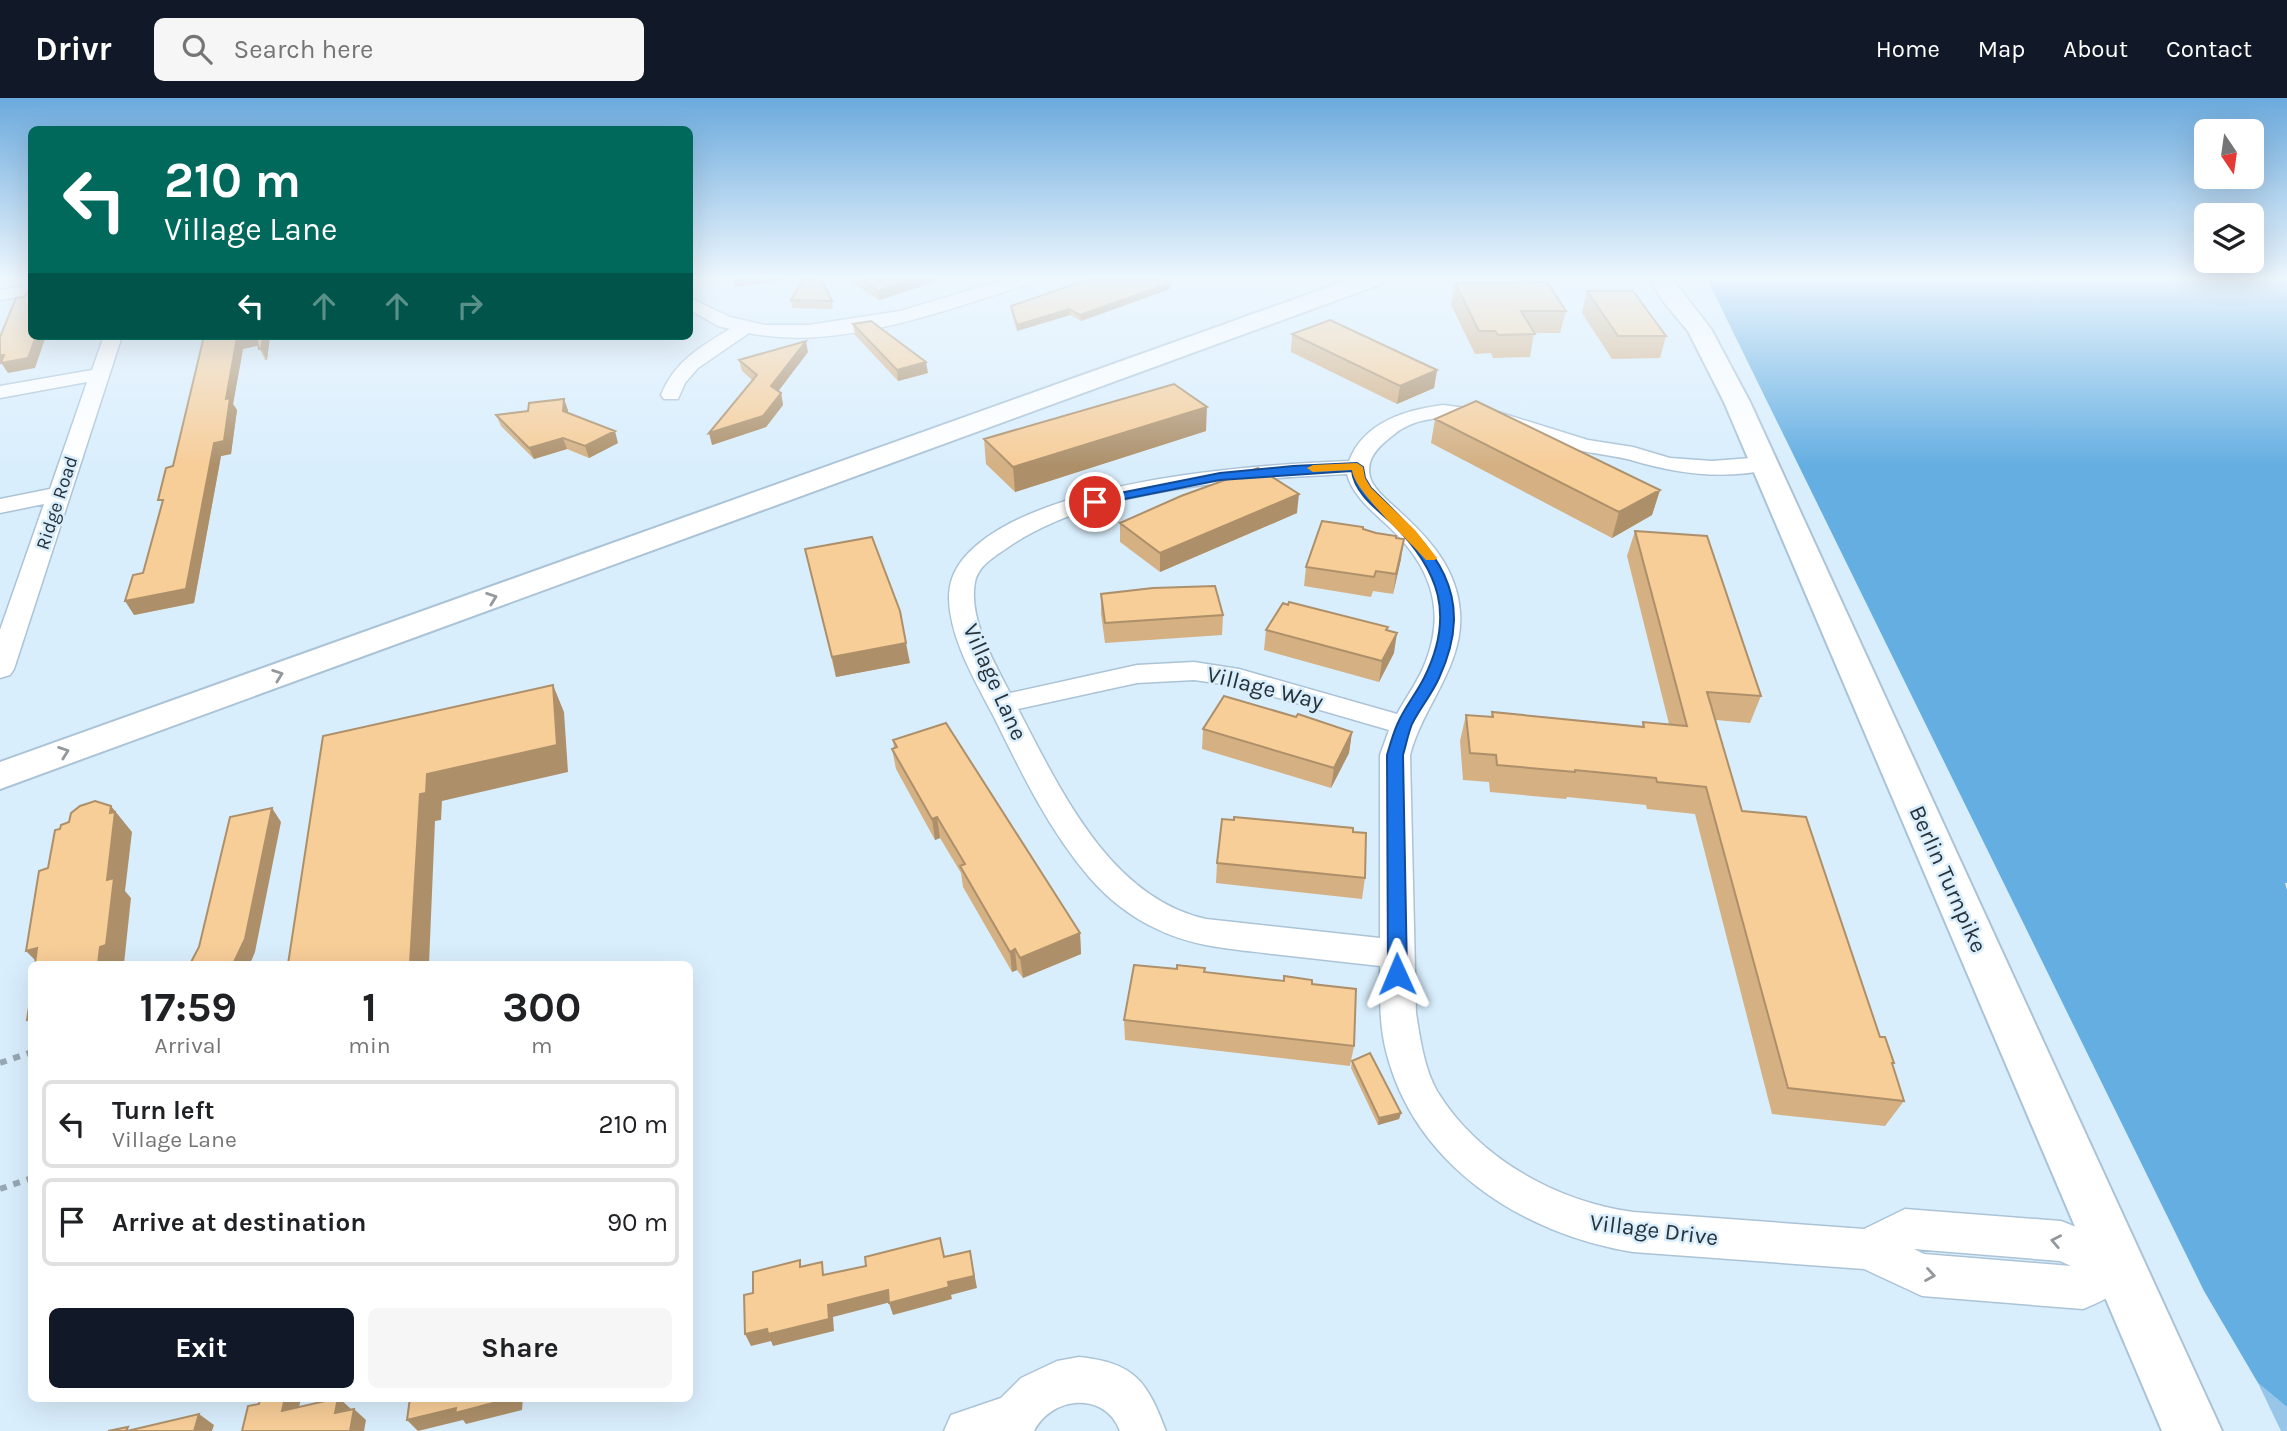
<!DOCTYPE html>
<html lang="en">
<head>
<meta charset="utf-8">
<style>
	body { margin:0; font-family:Karla,sans-serif; background:#f6f6f6; color:#202124; height:100vh; display:flex; flex-direction:column; font-size:26px; white-space:nowrap }
	* { box-sizing:border-box; margin:0 }
	p { font-size:23px; color:#757577 }
	.icon { flex:none; width:38px; height:38px; fill:none; stroke:currentColor; stroke-width:2; stroke-linecap:round; stroke-linejoin:round }
	.map { position:relative; flex:1; overflow:hidden }
	.details { position:absolute; left:28px; top:863px; width:665px; height:441px; display:flex; flex-direction:column; background:#fff; border-radius:10px; box-shadow:0 7px 28px #0002 }
	.details>* { flex:none }
	.top-card { position:absolute; left:28px; top:28px; width:665px; height:214px; border-radius:10px; box-shadow:0 7px 28px #0002; background:#00695c; color:#fff; overflow:hidden }
	.needle { width:46px; rotate:167deg }
	.fabs { position:absolute; left:2194px; top:21px; display:grid; gap:14px }
	.fabs a { display:grid; place-items:center; width:70px; height:70px; border-radius:10px; background:#fff; box-shadow:0 7px 28px #0002; font-size:35px }
	.pin { position:absolute; display:grid; place-items:center; width:60px; height:60px; color:#fff; margin:-30px; border:4px solid #fff; border-radius:50%; box-shadow:0 2px 7px #0007 }
	.me { position:absolute; width:77px; margin:-38px; rotate:359deg; stroke-linejoin:round; filter:drop-shadow(0 0 5px #0008) }
	.turn { display:flex; align-items:center; gap:24px; height:147px; padding:0 21px; font-size:32px }
	.turn .icon { width:91px; height:91px; stroke-width:2.5 }
	.turn b { display:block; font-size:49px; line-height:60px }
	.lanes { display:flex; align-items:center; height:66px; padding:0 21px; background:#0003; justify-content:center; gap:35px; direction:ltr }
	.lanes .off { opacity:.35 }
	.eta { display:flex; justify-content:space-evenly; align-items:center; height:119px; text-align:center }
	.eta b { font-size:42px; font-weight:700; line-height:49px }
	.button { display:flex; gap:14px; margin-top:auto; padding:14px 21px }
	.button a { flex:1; height:80px; border-radius:10px; background:#111827; color:#fff; font-size:28px; font-weight:700; line-height:80px; text-align:center }
	.button a+a { background:#f6f6f6; color:#202124 }
	ul { padding:0; list-style:none }
	li { display:flex; align-items:center; gap:21px; height:88px; margin:0 14px 10px; padding:0 7px; border:4px solid #e0e0e0; border-radius:10px }
	li div { flex:1 }
	li b { display:block; font-size:26px }
	li em { font-style:normal }
	header { display:flex; align-items:center; gap:42px; box-sizing:border-box; height:98px; padding:0 35px; background:#111827; color:#fff }
	header strong { font-size:33px }
	nav { display:flex; gap:38px; margin-inline-start:auto; font-size:24px }
	.search { width:490px; height:63px; background:#f6f6f6; display:flex; align-items:center; gap:18px; box-sizing:border-box; padding:0 24px; border-radius:10px; color:#757577; font-size:26px }
	.map>svg:first-child { display:block }
</style>
</head>
<body>
<header>
<strong>Drivr</strong>
<div class="search"><svg class="icon" aria-label="search" viewBox="0 0 24 24"><circle cx="10" cy="10" r="6"/><path d="M15 15l6 6"/></svg>Search here</div>
<nav><a>Home</a><a>Map</a><a>About</a><a>Contact</a></nav>
</header>
<div class="map">
<svg width="2287" height="1333" viewBox="0 0 2287 1333">
	<rect width="100%" height="100%" fill="#d9eefd"/>
	<!-- green -->
	<path fill="#97c6e8" d="M2258,1285l29,24v24h-6z"/>
	<!-- forest -->
	<path fill="#64aee1" d="M1707,181h580v604h-2l2,7v517l-29,-24 -54,-92z"/>
	<g fill="none" stroke-linecap="round" stroke-linejoin="round">
		<defs>
			<path id="minor" d="M1007,181h28l-3,4c-84,26 -194,69 -283,50l-51,35 -13,15 -7,16h-14l-3,-4c13,-33 40,-49 69,-66l-12,-3 -28,-16v-12l40,19 35,8h44l91,-14z
				M32,187v10l-32,5v-10z
				M104,238h18l-108,333 -4,6 -10,3v-48l44,-126 -44,9v-14l50,-10 37,-107 -87,16v-12l92,-16z
				M1443,307l55,7 90,28 45,7 37,11 42,3 52,-4 8,2 3,5 -3,5c-48,11 -95,5 -141,-9 -18,-5 -38,-6 -57,-11 -32,-9 -63,-22 -96,-28 -29,-6 -63,-5 -86,15 -14,11 -28,24 -21,44 5,12 19,22 28,31 31,28 58,58 61,101 4,54 -37,93 -50,143l6,258c4,25 8,55 21,78 42,68 119,110 196,121l231,17 41,-20 156,12 73,29 6,15c-9,23 -35,35 -57,44l-161,-13 -58,-27 -231,-17c-111,-18 -219,-87 -247,-201 -7,-28 -6,-57 -6,-85 -36,-4 -72,-8 -107,-12 -40,-5 -80,-7 -116,-25 -26,-12 -49,-30 -68,-52 -40,-47 -67,-103 -94,-158 -18,-35 -45,-79 -46,-120 0,-16 4,-27 14,-40 66,-79 287,-94 386,-98 15,-39 56,-51 94,-56zM1347,376c5,21 25,37 40,51 41,38 60,81 39,136 -7,19 -19,35 -29,53l-158,-45 -45,-7 -57,3 -127,28c-16,-31 -42,-75 -35,-111 3,-16 19,-25 32,-34 87,-61 236,-69 340,-74zM1194,582l43,6 152,44 -9,25v183l-174,-19c-97,-22 -146,-130 -188,-210l119,-26zM1914,1151l146,12 11,5 -147,-12z
				M1079,1259c56,6 68,24 87,74h-46c-15,-40 -68,-35 -86,0h-90l7,-16 50,-17 20,-20 36,-17z"/>
			<path id="major" d="M1650,181h22l39,50 39,73 472,1029h-60l-438,-1029 -36,-71 -25,-30z"/>
			<path id="highway" d="M1351,181h33l-3,5 -1381,505v-27z"/>
		</defs>
		<!-- minor casing -->
		<use href="#minor" stroke="#abc3d6" stroke-width="3"/>
		<!-- major casing -->
		<use href="#major" stroke="#abc3d6" stroke-width="4"/>
		<!-- highway casing -->
		<use href="#highway" stroke="#abc3d6" stroke-width="4"/>
		<!-- path -->
		<path stroke="#97a7b3" stroke-width="6" stroke-dasharray="7 7" stroke-linecap="butt" d="M0,965l32,-11
			M0,1091l32,-11"/>
		<!-- minor -->
		<use href="#minor" fill="#fff" fill-rule="evenodd"/>
		<!-- major -->
		<use href="#major" fill="#fff" fill-rule="evenodd"/>
		<!-- highway -->
		<use href="#highway" fill="#fff" fill-rule="evenodd"/>
	</g>
	<!-- wall -->
	<path fill="#d4b083" d="M851,181h93l-65,21 -28,-18z
		M1170,185v6l-89,32 -11,-6 -53,16 -6,-20v-5z
		M1455,185l111,28 -6,22h-26l-4,24 -37,1 -2,-5 -16,1 -24,-49z
		M1587,193l79,45 -6,22 -48,1 -30,-46z
		M791,202l41,1 1,8 -41,-1z
		M853,226l75,49 -30,8 -43,-46z
		M1292,236l145,36 -3,18 -37,16 -106,-52z
		M204,238h66l-3,24h-2l-7,-15 -15,4 -10,55 4,6 -6,44 -10,2 -27,147 -60,12 9,-42 30,-107z
		M808,254l-30,39 3,2 2,12 -17,22 -54,18 40,-65 -10,-9 -3,-11z
		M568,312v3l50,30 -29,15 -22,-9 -33,10 -33,-33 -5,-11z
		M1435,321l225,71 -8,25 -40,23 -181,-95z
		M1206,333l-191,61 -29,-28 -2,-25z
		M1297,415l-137,59 -40,-30v-19z
		M1363,431l33,9 5,21 -8,35 -20,-3 -2,6 -67,-11 2,-19z
		M1635,433l126,165 -11,27 -34,-3 26,91 138,226 14,26 -2,2 12,36 -19,25 -113,-12 -77,-300 -48,-5 -1,-4 -79,-8 -1,2 -76,-7 -1,-10 -26,-2 -3,-39 6,-26 25,2 1,-5 150,14 1,-4 26,2 -42,-168z
		M805,451l105,114 -74,14z
		M1101,496l122,21 -1,20 -117,8 -4,-29z
		M1388,529l-1,3 7,23 -15,29 -115,-32 2,-20z
		M1203,631l149,3 -3,21 -18,35 -129,-39z
		M893,642l187,193 1,21 -58,24 -6,-8 -5,2 -49,-85 -2,-14 -21,-35 -5,2 -39,-71 -4,-20 2,-1z
		M1353,734l12,46 -3,21 -146,-16 1,-20z
		M1205,874l107,12 42,62 -4,20 -225,-26 -1,-20z
		M1352,963l49,52 -2,6 -21,6 -27,-57z"/>
	<!-- shaded-wall -->
	<path fill="#ad906a" d="M735,181h62l-62,8 -1,-7z
		M915,181h29l-65,21 -1,-9z
		M1170,185v6l-89,32 -1,-6z
		M1069,211l1,6 -53,16v-6z
		M36,238h10l-11,32 -27,5 -8,-12v-6h4z
		M242,238h15l4,9 -18,4 -10,55 4,6 -6,44 -10,2 -27,147 -60,12 -9,-14 61,-12 28,-146 12,-44 11,-62z
		M263,238h7l-3,24 -6,-11z
		M806,243l2,11 -34,45 -3,-11z
		M926,264l2,11 -30,8 -1,-11z
		M1437,272l-3,18 -37,16 3,-18z
		M781,295l2,12 -17,22 -54,18 -3,-12z
		M564,301l4,11 -1,13 -4,-12z
		M1207,309l-1,24 -191,61 -2,-25z
		M615,333l3,12 -29,15 -4,-12z
		M563,340l4,11 -33,10 -5,-11z
		M1660,392l-8,25 -40,23 7,-26z
		M1299,396l-2,19 -137,59v-19z
		M1404,441l-3,20 -8,35 3,-20z
		M1397,535l-3,20 -15,29 3,-21z
		M906,545l4,20 -74,14 -4,-20z
		M553,587l11,27 4,60 -126,29 -1,19 -6,1 -6,143h-19l10,-170 7,-20z
		M1352,634l-3,21 -18,35 3,-20z
		M111,708l21,26 -7,59 6,7 -7,66h-26l9,-84z
		M272,710l9,14 -26,130 -5,12h-17z
		M937,719l3,21 -5,2 -3,-21z
		M1080,835l1,21 -58,24 -3,-20z
		M37,850l2,16 -13,-13z
		M1015,851l2,21 -5,2 -2,-20z
		M1401,1015l-2,6 -21,6 1,-7z
		M970,1153l7,37 -26,7 1,4 -59,16 -4,-12z
		M888,1192l3,12 -58,15 1,14 -61,15 -2,-5 -20,5 -6,-12 83,-29z
		M285,1300h16l-5,24 -14,-11z
		M338,1300h1l12,11 -16,4z
		M512,1300h11l-1,12 -56,14 -3,-4 -45,11 -11,-11 49,-12z
		M354,1311l12,11 -2,11h-14z
		M199,1316l15,11 -2,6h-18z"/>
	<!-- building -->
	<path fill="#f7cd98" stroke="#ad906a" stroke-width="2" d="M803,181h18l11,22 -41,-1z
		M860,181h55l-37,12z
		M1090,181h73l7,4 -90,32 -11,-6 -52,16 -6,-19z
		M1547,184l19,29h-45l14,23 -37,1 -3,-4h-16l-24,-48z
		M32,186v52h4l-8,22 -27,5 3,-8h-4v-18l16,-39 8,-1 4,-5z
		M1587,193h46l33,45h-48z
		M1330,222l107,50 -37,16 -108,-52z
		M871,223l55,41 -29,8 -44,-46z
		M204,238h38l-5,1 -11,62 4,-1 -6,43 -10,2 -28,146 -61,12 8,-26 10,-2 20,-73h-5l8,-32 7,-2z
		M256,238h7l-2,13h-2z
		M806,243l-35,45 10,7 -18,23 -54,17 48,-58 -18,-15z
		M1174,286l33,23 -194,60 -29,-28z
		M564,301l-1,12 52,20 -30,15 -22,-8 -34,10 -33,-33 32,-4 1,-8z
		M1476,303l184,89 -41,22 -184,-93z
		M1258,370l41,26 -139,59 -40,-30 61,-27z
		M1322,423l41,6v2l13,4 20,3v2l8,1 -8,35 -20,-3 -2,6 -68,-10z
		M1635,433l72,5 54,160 -54,-4 35,119 64,6 74,220h5l9,26h-2l12,38 -116,-13 -82,-301 -49,-5 -1,-4 -81,-8v2l-78,-7 -1,-10 -26,-2 -4,-38 27,2 -1,-5 152,15 -1,-5 44,4z
		M872,439l28,74 6,32 -74,14 -27,-108z
		M1215,488l8,29 -118,8 -4,-29 52,-6z
		M1289,504l99,25 -2,3 11,3 -15,28 -116,-31 17,-27 5,2z
		M553,587l4,60 -130,29 -1,19 -6,1 -10,170h-122l35,-228z
		M1224,598l72,21 2,-3 54,18 -18,36 -131,-39z
		M946,625l134,210 -60,25 -5,-9 -5,3 -50,-86 5,-2 -28,-47 -5,2 -40,-70 5,-2 -4,-7z
		M95,703l16,5 -1,7 5,-1 -8,68 7,-2 -8,67 -6,2 -2,17h-63l2,-16 -11,3 13,-80 9,-3 7,-38 5,-1 1,-4 8,-3 2,-9 9,-7z
		M272,710l-27,131 -12,25h-43l9,-17 31,-130z
		M1234,719l119,11v4l13,1 -1,45 -148,-15 5,-44 12,1z
		M1134,867l43,4v-4l28,3 -1,4 80,9v-5l28,4v4l44,5 -2,57 -230,-26z
		M32,889v31l-5,2z
		M1370,955l31,60 -22,5 -27,-57z
		M940,1140l4,19 26,-6 4,25 -26,6 1,5 -60,16 -1,-13 -60,15 1,14 -61,15 -1,-5 -22,5 -1,-39 9,-2v-21l47,-12v7l22,-5 1,13 43,-9 -1,-9z
		M260,1300h25l-3,13 56,-13 -3,15 19,-4 -4,22h-108l6,-25 11,-2z
		M410,1300h102l-57,15 1,-5 -49,12z
		M199,1316l-5,17h-67z
		M128,1329l-2,4h-18z"/>
	<!-- one-way arrows -->
	<defs><path id="oneway-chevron" d="M-2-3.5L2.5 0L-2 3.5" fill="none" stroke-width="1.6" stroke-linecap="round" stroke-linejoin="round" transform="scale(1.75)"/></defs>
	<g stroke="#93989c">
		<use href="#oneway-chevron" transform="translate(492 500) rotate(-20)"/>
		<use href="#oneway-chevron" transform="translate(278 577) rotate(-20)"/>
		<use href="#oneway-chevron" transform="translate(64 654) rotate(-20)"/>
		<use href="#oneway-chevron" transform="translate(2056 1143) rotate(-169)"/>
		<use href="#oneway-chevron" transform="translate(1930 1177) rotate(9)"/>
	</g>
	<!-- sky -->
	<linearGradient id="sky" x2="0" y2="1"><stop stop-color="#6baadd"/><stop offset="0.49" stop-color="#eef7fe"/><stop offset="1" stop-color="#eef7fe" stop-opacity="0"/></linearGradient>
	<rect width="2287" height="368" fill="url(#sky)"/>
	<!-- route -->
	<path fill="#1a73e8" stroke="#114b97" stroke-width="2" d="M1357,365l6,4 2,11 6,10c59,58 109,101 68,190 -7,16 -19,30 -27,46 -4,10 -6,21 -9,31l4,219 -3,5 -7,2 -6,-2 -3,-5 -1,-219c3,-10 6,-21 10,-30 7,-17 19,-31 27,-47 31,-62 16,-107 -31,-154 -15,-14 -39,-31 -41,-53l-132,9 -125,25 -6,-3 6,-4 125,-25 73,-7z"/>
	<!-- slow -->
	<path fill="#f59e0b" d="M1357,365l6,4 2,11 6,10 44,42 22,28 -2,2h-9c-17,-20 -72,-69 -74,-90l-39,2 -6,-4 6,-3z"/>
	<g text-anchor="middle" dominant-baseline="central" stroke-width="5" stroke-linejoin="round" paint-order="stroke">
		<!-- far-street labels -->
		<g font-size="19" fill="#273138" stroke="#d9eefd">
			<text transform="translate(57 405) rotate(-72)">Ridge Road</text>
		</g>
		<!-- street labels -->
		<g font-size="23" fill="#273138" stroke="#d9eefd">
			<text transform="translate(995 584) rotate(66)">Village Lane</text>
			<text transform="translate(1265 590) rotate(14)">Village Way</text>
			<text transform="translate(1948 781) rotate(66)">Berlin Turnpike</text>
			<text transform="translate(1654 1132) rotate(7)">Village Drive</text>
		</g>
	</g>
</svg>
<div class="fabs">
<a><svg class="needle" viewBox="-14 -14 28 28"><path d="M0-13l5 13h-10z" fill="#e53935"/><path d="M0 13l5-13h-10z" fill="#757577"/></svg></a>
<a><svg class="icon" aria-label="layers" viewBox="0 0 24 24"><path d="M12 4l9 5-9 5-9-5zM3 14l9 5 9-5"/></svg></a>
</div>
<div class="pin" style="left:1095px;top:404px;background:#d93025"><svg class="icon" aria-label="arrive" viewBox="0 0 24 24"><path d="M6 21V4h12l-3 4 3 4H6"/></svg></div>
<svg class="me" style="left:1397px;top:876px" viewBox="-20 -20 40 40"><path d="M0-17L14 15 0 8-14 15z" fill="#1a73e8" stroke="#fff" stroke-width="4"/></svg>
<div class="top-card">
<div class="turn"><svg class="icon" aria-label="left" viewBox="0 0 24 24"><path d="M17 20v-9H6M10 6l-5 5 5 5"/></svg><div><b>210 m</b>Village Lane</div></div>
<div class="lanes"><svg class="icon" aria-label="left" viewBox="0 0 24 24"><path d="M17 20v-9H6M10 6l-5 5 5 5"/></svg><svg class="icon off" aria-label="ahead" viewBox="0 0 24 24"><path d="M12 20V5M6 11l6-6 6 6"/></svg><svg class="icon off" aria-label="ahead" viewBox="0 0 24 24"><path d="M12 20V5M6 11l6-6 6 6"/></svg><svg class="icon off" aria-label="right" viewBox="0 0 24 24"><path d="M7 20v-9h11M14 6l5 5-5 5"/></svg></div>
</div>
<section class="details">
<div class="eta">
<div><b>17:59</b><p>Arrival</p></div>
<div><b>1</b><p>min</p></div>
<div><b>300</b><p>m</p></div>
</div>
<ul>
<li><svg class="icon" aria-label="left" viewBox="0 0 24 24"><path d="M17 20v-9H6M10 6l-5 5 5 5"/></svg><div><b>Turn left</b><p>Village Lane</p></div><em>210 m</em></li>
<li><svg class="icon" aria-label="arrive" viewBox="0 0 24 24"><path d="M6 21V4h12l-3 4 3 4H6"/></svg><div><b>Arrive at destination</b></div><em>90 m</em></li>
</ul>
<div class="button"><a>Exit</a><a>Share</a></div>
</section>
</div>
</body>
</html>
